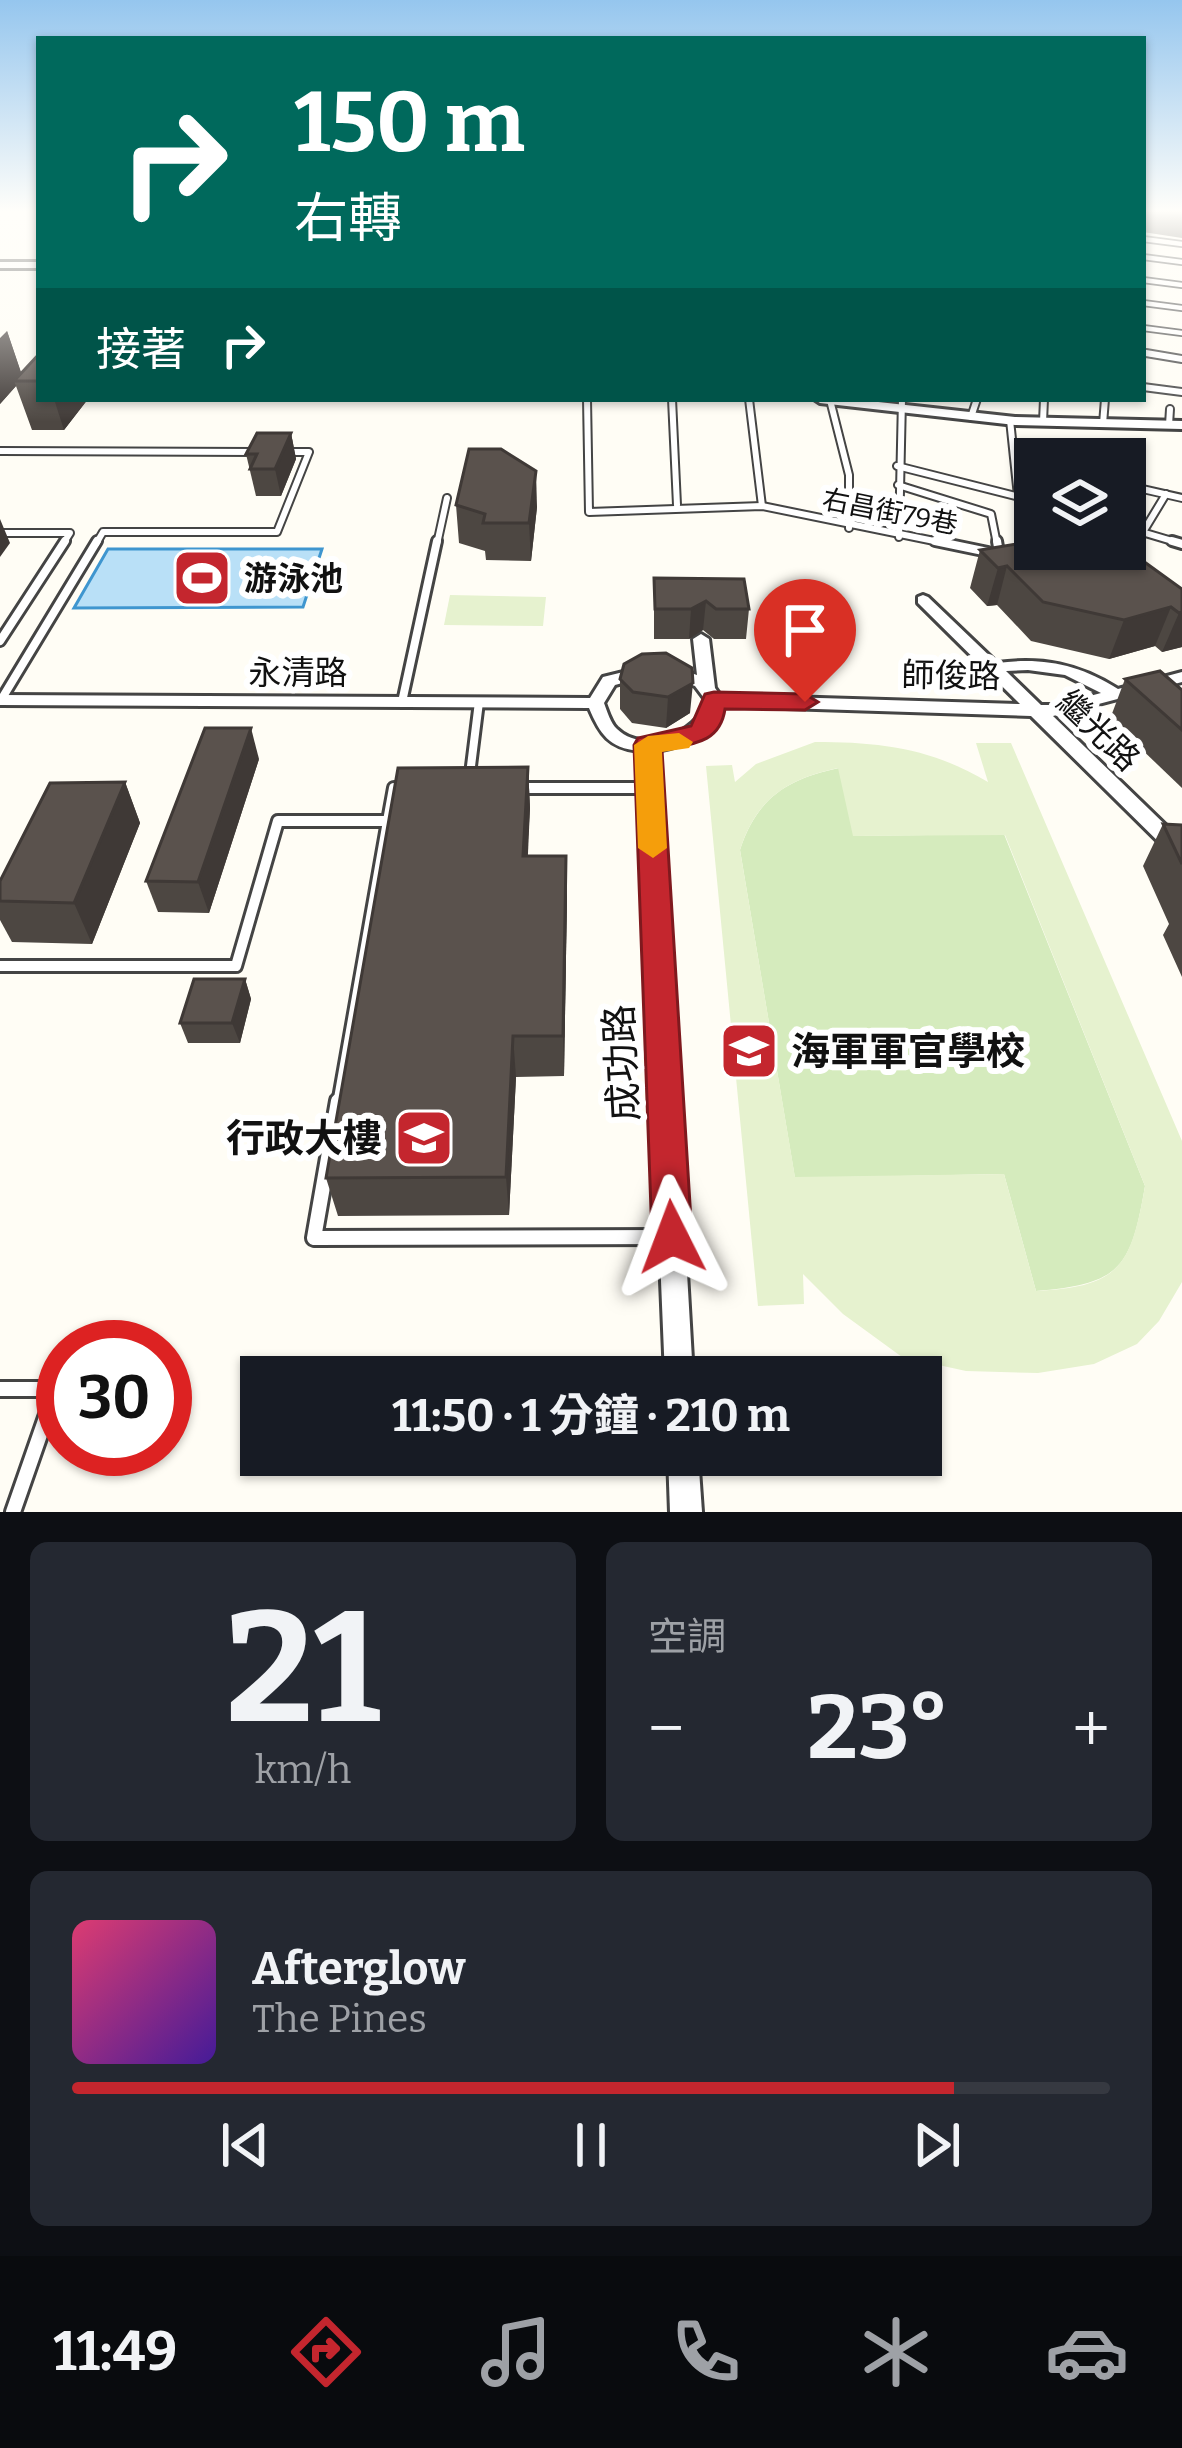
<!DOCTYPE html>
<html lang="zh-TW">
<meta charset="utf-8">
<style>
:root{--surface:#171b24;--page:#242831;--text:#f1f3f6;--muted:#9ea1a6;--line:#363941;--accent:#c4262e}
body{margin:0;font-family:Bitter,"Noto Sans TC",serif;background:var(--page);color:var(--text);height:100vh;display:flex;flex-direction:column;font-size:45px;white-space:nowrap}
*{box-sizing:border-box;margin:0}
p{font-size:39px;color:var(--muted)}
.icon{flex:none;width:66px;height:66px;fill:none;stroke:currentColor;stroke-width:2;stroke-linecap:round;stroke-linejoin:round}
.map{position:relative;height:1512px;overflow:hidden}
.panel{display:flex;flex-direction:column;gap:30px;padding:30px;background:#0d0f14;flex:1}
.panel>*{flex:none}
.hud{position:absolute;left:36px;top:36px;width:1110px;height:366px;border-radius:0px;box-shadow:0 3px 9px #0004;background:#00695c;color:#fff;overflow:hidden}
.controls{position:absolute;left:1014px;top:438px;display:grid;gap:24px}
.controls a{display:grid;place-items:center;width:132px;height:132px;border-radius:0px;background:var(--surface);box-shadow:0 3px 9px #0004;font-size:60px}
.speed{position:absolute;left:36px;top:1320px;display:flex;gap:24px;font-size:60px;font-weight:700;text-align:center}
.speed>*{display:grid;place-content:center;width:156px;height:156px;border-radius:50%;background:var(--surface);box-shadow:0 3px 9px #0004;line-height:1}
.speed .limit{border:18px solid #d22;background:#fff;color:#111}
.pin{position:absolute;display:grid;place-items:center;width:102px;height:102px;color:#fff;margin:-123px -51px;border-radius:50% 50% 50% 0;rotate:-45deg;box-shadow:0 0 12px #0007}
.pin .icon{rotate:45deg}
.me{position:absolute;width:132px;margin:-66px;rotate:357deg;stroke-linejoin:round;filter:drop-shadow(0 0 9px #0008)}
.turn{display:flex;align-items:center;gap:42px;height:252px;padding:0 60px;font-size:54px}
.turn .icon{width:156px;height:156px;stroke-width:2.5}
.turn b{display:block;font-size:84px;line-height:102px}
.then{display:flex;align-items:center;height:114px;padding:0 60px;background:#0003;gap:24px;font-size:45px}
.big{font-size:90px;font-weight:700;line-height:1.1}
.panel .card{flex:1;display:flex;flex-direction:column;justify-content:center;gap:18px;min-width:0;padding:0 42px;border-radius:18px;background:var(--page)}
.panel .dial{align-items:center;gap:0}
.dial b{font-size:156px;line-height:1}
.song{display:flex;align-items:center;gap:36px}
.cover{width:144px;height:144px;border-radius:18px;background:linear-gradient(135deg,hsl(340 70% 55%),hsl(260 70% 35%))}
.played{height:12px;border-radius:6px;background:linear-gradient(90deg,var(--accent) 85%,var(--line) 85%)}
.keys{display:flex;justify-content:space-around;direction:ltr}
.heat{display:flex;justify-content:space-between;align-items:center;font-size:66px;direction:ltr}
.panel .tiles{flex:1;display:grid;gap:30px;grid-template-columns:1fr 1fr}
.card:last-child{grid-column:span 2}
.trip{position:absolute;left:240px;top:1356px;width:702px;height:120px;border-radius:0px;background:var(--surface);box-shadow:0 3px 9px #0004;font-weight:700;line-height:120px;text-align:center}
.dock{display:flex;height:192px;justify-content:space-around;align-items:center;background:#090b0e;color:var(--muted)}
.dock .icon{width:84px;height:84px}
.dock .selected{color:var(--accent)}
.dock b{font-size:54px;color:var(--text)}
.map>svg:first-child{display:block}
</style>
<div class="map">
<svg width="1182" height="1512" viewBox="0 0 1182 1512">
<rect width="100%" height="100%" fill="#fffdf5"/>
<path fill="#d5ebbd" d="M839,768L854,836L1004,834L1145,1186C1131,1268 1121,1284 1036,1291L1004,1174L795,1178L740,850C757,798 787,779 839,768Z"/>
<g fill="#e6f2cf" fill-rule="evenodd">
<path d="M450,595L546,597L543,626L444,625Z"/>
<path d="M815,742C880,742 931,748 988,782L976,743H1011L1182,1141V1282L1159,1321L1137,1344L1094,1364L1038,1373L966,1371L902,1357L843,1314L803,1274L804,1304L758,1306L706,766L732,765L735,782L756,764ZM838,768L853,836L1005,835L1145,1186C1131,1266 1120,1287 1036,1291L1004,1174L795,1177L740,850C756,799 787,779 838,768Z"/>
</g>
<path fill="#b9e0f7" stroke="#3f96cf" stroke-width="3" d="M108,549H322L303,607L74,608Z"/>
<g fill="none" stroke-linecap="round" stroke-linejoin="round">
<defs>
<g id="service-far4">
<path d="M1143,239L1182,244"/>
<path d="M1143,257L1182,262"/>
<path d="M1143,280L1182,285"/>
<path d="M1143,303L1182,308"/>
<path d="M1143,328L1182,333"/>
<path d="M1143,353L1165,356"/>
</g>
<g id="service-far3">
<path d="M1146,353L1182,359"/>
<path d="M1143,387L1182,392"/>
<path d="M587,399L589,512L762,506L949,544"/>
<path d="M672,399L677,505"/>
<path d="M749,399L762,506"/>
<path d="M830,400L849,475V528"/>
<path d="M971,417L977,399"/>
<path d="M1010,420L1018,496"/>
<path d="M1043,422L1044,399"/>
<path d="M1103,424L1105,399"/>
<path d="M1169,425L1170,409"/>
<path d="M0,451L259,452"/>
<path d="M897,466L1035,501"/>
<path d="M898,485L991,514L997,544"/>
<path d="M1125,485L1182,498"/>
<path d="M1125,527L1182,544"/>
<path d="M1143,532L1166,494"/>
<path d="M0,533H70L63,544"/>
<path d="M899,537L902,399"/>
<path d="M96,544L103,532H277L309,452H287"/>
<path d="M437,544L447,498"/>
</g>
<g id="service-far2">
<path d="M935,541L988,552"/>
<path d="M997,541L999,553"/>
<path d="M1172,541L1182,544"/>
<path d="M0,641L65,541"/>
<path d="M1,700L97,541"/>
<path d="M402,702L437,541"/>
<path d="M470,774L479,702"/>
</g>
<g id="service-far1">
<path d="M517,788H650"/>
<path d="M0,966H236L278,821H388L394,788H405"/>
<path d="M338,1104L388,821"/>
</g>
<g id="service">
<path d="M338,1101L314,1238L672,1237"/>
<path d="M0,1389H56L13,1512"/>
</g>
<g id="minor">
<rect x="0" y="262" width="39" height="6"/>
<path d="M814,399H851L1015,417L1182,421V429L1015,425L820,403Z"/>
<path d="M923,595L928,597L997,663C1042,657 1079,664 1118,689L1182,672V682L1053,716L1182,841V860L1175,858L1031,716L723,706C713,735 686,746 657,751L693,1377H665L639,751C609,748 600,734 589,708L0,705V695L590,698L603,677L660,663L697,675L693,639L701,634L709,639L715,688L720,695L1020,704L918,603V597ZM1028,670L1065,675L1101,693L1056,705H1041L1006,671ZM659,673L695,686L707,702C696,733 644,755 617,729C611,724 607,711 604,703L615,685Z"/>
<path d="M668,1455H698L702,1512H670Z"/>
</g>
</defs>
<use href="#service-far4" stroke="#444" stroke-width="8"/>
<use href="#service-far3" stroke="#444" stroke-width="10"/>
<use href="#service-far2" stroke="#444" stroke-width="14"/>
<use href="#service-far1" stroke="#444" stroke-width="16"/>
<use href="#service" stroke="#444" stroke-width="20"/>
<use href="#minor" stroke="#444" stroke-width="6"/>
<use href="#service-far4" stroke="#fff" stroke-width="4.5"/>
<use href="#service-far3" stroke="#fff" stroke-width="6"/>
<use href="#service-far2" stroke="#fff" stroke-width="8"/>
<use href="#service-far1" stroke="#fff" stroke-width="10"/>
<use href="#service" stroke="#fff" stroke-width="14"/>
<use href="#minor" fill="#fff" fill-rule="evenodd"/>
</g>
<g fill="#4d4742">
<path d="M1143,210H1182V238L1143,232Z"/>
<path d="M7,331L21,373L39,354V399H88L64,430H32L16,386L0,404Z"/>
<path d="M291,433L296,459L281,496H256L246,454Z"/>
<path d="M456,505L537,507L531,561L486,560L485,551L459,543Z"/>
<path d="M980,550L1182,589V647L1162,652L1155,646L1109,659L1031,641L997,605L987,606L970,588Z"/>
<path d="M654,578L749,609L746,639H714L703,630L689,639H654Z"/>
<path d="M624,664L690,713L666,728L632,723L620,709V679Z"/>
<path d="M1125,679L1182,690V788L1110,719Z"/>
<path d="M259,759L209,913L158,912L146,881Z"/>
<path d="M528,767L530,808L527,856L567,897L564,1076L516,1077L509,1215L338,1216L326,1178Z"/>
<path d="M125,782L140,823L92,944L12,942L0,920V881Z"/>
<path d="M1163,824L1182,825V977L1163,935L1169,924L1143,866Z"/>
<path d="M245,979L251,999L240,1043H188L180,1023Z"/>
</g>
<g fill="#3f3936">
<path d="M7,331L23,378L14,381L16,386L0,404V338Z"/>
<path d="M54,399H88L64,430Z"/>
<path d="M291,433L296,459L281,496L275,469Z"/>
<path d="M536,471L537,507L531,561L529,523Z"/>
<path d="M0,519L10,543L0,557Z"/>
<path d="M1007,566L997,605L987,606L998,568Z"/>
<path d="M706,601L703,630L689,639L691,609Z"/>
<path d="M1171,607L1155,646L1109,659L1124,620Z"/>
<path d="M1182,612V647L1162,652L1179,613Z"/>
<path d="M693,683L690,713L666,728L668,697Z"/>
<path d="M251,728L259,759L209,913L198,882Z"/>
<path d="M528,767L530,808L526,898L523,856Z"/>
<path d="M125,782L140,823L92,944L74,903Z"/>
<path d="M566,856L567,897L564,1076L563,1036Z"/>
<path d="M245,979L251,999L240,1043L232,1023Z"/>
<path d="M513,1036L516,1077L509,1215L506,1177Z"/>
</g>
<g fill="#5a524d" stroke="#3f3936" stroke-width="3">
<path d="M39,354V381H14Z"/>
<path d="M257,433H291L275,469H250L257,454H246Z"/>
<path d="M469,449H501L536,471L529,523H483L485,514L456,505Z"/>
<path d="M1035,541V549H1092L1143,561L1182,589V612L1179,613L1171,607L1124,620L1043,602L1007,566L998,568L980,550Z"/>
<path d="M654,578L744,579L749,609H716L706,601L691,609H655Z"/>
<path d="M666,653L692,668L693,683L668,697L633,692L620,679L624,664L642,654Z"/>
<path d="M1160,671L1182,690V730L1125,679Z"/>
<path d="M205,728H251L198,882L146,881Z"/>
<path d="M528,767L523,856H566L563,1036H513L506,1177L326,1178L398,768Z"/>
<path d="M125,782L74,903L0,901V881L50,783Z"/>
<path d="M1163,824L1182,825V864Z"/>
<path d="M194,979H245L232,1023H180Z"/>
</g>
<linearGradient id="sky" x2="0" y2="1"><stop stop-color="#95c6ee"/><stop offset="0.5" stop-color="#fffefa"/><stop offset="1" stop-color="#fffefa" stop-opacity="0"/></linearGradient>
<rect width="1182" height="422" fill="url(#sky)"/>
<path fill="#c4262e" stroke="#7f191e" stroke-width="3" d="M714,692L805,694L818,702L805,710L725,709C720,744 691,744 662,750L692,1237L686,1250L672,1256L658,1250L652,1237L634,745L638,738L691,726L705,694Z"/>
<path fill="#f59e0b" d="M679,733L693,742L689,748L662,752L667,848L653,858L638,848L634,745L648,736Z"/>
<defs>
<symbol id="stadium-square" viewBox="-11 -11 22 22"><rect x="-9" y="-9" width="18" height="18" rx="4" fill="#c4262e" stroke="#fff"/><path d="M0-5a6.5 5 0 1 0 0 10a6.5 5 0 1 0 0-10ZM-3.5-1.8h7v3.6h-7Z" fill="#fff"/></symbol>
<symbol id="university-square" viewBox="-11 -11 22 22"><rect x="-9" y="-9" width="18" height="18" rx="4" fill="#c4262e" stroke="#fff"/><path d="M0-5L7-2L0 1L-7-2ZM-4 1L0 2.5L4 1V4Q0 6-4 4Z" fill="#fff"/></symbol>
</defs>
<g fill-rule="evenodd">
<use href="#stadium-square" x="169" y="545" width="66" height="66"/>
<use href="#university-square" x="716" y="1018" width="66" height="66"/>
<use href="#university-square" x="391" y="1105" width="66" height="66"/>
</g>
<g text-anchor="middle" stroke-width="12" stroke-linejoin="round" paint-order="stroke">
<g font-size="27" fill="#111" stroke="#fff">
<text transform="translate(890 512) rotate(11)" y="9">右昌街79巷</text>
</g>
<g font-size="33" font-weight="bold" fill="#111" stroke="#fff" text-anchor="start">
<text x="244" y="590">游泳池</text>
</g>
<g font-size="33" fill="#111" stroke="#fff">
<text x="298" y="684">永清路</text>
<text transform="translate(951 675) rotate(1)" y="12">師俊路</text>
<text transform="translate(1099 730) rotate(44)" y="12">繼光路</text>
</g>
<g font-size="39" font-weight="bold" fill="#111" stroke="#fff" text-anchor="start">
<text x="791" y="1065">海軍軍官學校</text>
<text x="382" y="1152" text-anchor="end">行政大樓</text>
</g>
<g font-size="39" fill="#111" stroke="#fff">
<text transform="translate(621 1063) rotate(-93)" y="14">成功路</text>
</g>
</g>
</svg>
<div class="controls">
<a><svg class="icon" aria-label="layers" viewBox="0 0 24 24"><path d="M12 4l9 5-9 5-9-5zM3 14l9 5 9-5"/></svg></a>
</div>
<div class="speed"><div class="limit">30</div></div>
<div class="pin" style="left:805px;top:702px;background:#d93025"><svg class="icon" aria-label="arrive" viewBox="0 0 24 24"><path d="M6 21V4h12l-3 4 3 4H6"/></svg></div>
<svg class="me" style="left:672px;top:1237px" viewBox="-20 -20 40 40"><path d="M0-17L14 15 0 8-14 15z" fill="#c4262e" stroke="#fff" stroke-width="4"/></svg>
<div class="trip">11:50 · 1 分鐘 · 210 m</div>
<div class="hud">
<div class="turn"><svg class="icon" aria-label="right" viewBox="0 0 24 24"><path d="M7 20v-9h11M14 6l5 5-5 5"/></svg><div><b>150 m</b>右轉</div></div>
<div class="then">接著<svg class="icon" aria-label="right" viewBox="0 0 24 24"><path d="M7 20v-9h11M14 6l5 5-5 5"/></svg></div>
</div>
</div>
<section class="panel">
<div class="tiles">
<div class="card dial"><b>21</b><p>km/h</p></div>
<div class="card"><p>空調</p>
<div class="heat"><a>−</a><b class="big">23°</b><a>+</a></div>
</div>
<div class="card">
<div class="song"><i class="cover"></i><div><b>Afterglow</b><p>The Pines</p></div></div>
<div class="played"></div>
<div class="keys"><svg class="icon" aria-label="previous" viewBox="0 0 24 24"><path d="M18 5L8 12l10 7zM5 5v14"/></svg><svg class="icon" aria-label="pause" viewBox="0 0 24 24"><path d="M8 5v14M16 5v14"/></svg><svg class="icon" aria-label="next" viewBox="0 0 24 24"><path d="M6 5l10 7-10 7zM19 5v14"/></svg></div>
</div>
</div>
</section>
<nav class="dock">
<b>11:49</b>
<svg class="icon selected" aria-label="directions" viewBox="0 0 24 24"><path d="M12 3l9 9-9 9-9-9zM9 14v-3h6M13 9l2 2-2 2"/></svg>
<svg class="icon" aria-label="music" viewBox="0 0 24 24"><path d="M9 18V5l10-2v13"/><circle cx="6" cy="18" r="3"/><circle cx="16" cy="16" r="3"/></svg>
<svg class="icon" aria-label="phone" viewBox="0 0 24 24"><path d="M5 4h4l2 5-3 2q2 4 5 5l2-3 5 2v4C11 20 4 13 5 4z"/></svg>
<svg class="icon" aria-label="climate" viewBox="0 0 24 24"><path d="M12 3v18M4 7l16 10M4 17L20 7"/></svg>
<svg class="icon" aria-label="car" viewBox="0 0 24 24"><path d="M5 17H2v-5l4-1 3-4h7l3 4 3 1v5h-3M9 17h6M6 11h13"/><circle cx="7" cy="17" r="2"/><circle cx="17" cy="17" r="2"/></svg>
</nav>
